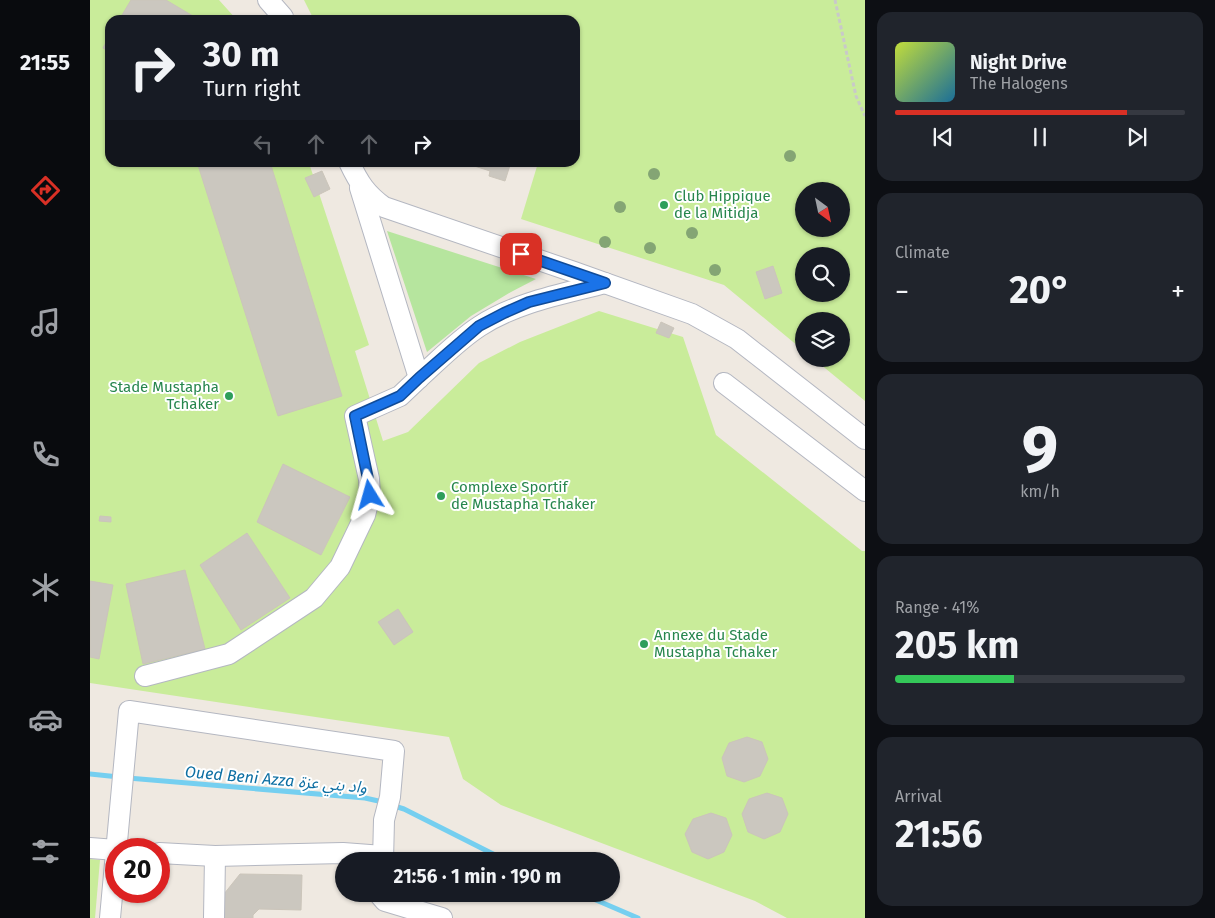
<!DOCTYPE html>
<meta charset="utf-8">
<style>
:root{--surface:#171b24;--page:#20242c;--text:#f1f3f6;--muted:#9ea1a6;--line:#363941;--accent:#d93025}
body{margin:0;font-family:"Fira Sans","Noto Sans Arabic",sans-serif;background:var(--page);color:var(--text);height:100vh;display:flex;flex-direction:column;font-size:19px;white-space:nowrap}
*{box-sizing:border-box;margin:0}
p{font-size:16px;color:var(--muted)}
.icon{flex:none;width:28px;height:28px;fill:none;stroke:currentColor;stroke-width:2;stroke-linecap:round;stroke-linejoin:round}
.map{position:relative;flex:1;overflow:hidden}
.side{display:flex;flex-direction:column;gap:12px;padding:12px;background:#0d0f14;width:350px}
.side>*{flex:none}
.top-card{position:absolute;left:15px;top:15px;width:475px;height:152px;border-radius:15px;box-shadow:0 1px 4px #0004;background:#171b24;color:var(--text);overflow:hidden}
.needle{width:32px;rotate:147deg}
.controls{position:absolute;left:705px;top:182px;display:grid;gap:10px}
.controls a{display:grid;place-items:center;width:55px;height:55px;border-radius:50%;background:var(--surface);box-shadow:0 1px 4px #0004;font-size:25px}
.speed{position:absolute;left:15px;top:838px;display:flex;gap:10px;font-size:25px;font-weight:700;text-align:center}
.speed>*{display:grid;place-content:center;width:65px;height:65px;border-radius:50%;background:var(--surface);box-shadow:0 1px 4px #0004;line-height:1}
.speed .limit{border:8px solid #d22;background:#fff;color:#111}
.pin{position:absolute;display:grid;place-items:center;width:42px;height:42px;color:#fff;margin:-21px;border-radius:10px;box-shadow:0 2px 8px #0006}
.me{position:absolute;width:55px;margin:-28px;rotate:352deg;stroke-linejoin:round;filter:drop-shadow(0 0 4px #0008)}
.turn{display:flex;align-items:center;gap:18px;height:105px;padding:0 15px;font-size:22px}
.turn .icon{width:65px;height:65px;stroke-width:2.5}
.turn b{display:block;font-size:35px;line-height:42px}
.lanes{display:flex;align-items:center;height:48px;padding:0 15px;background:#0003;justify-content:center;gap:25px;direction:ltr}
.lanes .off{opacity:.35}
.big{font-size:38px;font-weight:700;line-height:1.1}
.side .widget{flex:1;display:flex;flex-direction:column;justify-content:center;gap:8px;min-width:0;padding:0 18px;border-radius:15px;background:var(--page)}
.side .dial{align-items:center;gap:0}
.dial b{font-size:65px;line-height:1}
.song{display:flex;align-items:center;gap:15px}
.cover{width:60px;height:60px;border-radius:8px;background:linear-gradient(135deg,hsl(70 70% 55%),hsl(200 70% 35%))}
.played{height:5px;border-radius:2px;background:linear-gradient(90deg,var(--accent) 80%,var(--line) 80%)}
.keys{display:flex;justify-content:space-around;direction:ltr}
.heat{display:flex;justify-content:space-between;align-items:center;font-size:28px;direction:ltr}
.charge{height:8px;border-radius:4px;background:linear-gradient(90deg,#34c759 41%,var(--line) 0)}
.trip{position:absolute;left:245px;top:852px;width:285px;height:50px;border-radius:25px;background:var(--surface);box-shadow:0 1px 4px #0004;font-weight:700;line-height:50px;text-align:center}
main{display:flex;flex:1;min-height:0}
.tab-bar{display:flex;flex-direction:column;width:90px;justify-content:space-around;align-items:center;background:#090b0e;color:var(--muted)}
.tab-bar .icon{width:35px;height:35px}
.tab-bar .selected{color:var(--accent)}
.tab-bar b{font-size:22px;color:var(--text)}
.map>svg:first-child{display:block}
</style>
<main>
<nav class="tab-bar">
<b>21:55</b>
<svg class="icon selected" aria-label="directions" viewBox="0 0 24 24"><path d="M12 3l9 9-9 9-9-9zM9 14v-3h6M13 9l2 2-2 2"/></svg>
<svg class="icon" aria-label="music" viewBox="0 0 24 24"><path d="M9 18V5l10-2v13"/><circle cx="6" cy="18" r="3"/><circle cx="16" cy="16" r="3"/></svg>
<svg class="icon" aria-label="phone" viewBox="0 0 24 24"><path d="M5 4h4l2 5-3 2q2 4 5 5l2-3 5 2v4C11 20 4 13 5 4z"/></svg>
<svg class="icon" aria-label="climate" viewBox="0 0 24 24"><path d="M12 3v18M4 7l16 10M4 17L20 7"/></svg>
<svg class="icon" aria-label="car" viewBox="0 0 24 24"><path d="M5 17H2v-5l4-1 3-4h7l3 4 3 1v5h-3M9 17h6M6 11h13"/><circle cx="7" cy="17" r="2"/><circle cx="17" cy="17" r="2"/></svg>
<svg class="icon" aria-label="filters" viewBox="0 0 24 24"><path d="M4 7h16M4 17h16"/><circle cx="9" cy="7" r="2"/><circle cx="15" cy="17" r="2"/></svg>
</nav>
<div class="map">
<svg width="775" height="918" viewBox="0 0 775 918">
<rect width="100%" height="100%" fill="#efe9e1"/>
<path fill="#b6e59e" d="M297,231L446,279L421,292L381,316L337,352Z"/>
<g fill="#c9ec9a" fill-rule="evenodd">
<path d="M0,0H129L147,20H20V162L219,163L279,345L265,351L293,441L318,432L389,363L430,342L509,311L593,337L626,435L772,551H775V918H697L665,901L411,805L373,779L359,737L0,683Z"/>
<path d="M214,0H775V401L724,359H751V321H714V351L634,285L431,219L448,163L485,162V20H224ZM714,191H751V229H714ZM714,256H751V294H714Z"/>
<path d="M0,859L10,860L5,918H0Z"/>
</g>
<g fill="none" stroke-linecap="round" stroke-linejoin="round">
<g stroke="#75cff0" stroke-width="5">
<path d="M0,774L29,777"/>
<path d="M38,778L275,798L293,802"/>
<path d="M301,805L314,809L417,861"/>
<path d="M492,894L548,918"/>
</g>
</g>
<g fill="#cbc7bf" stroke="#cbc5ba">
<path d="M41,0H76L103,16L101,20H29Z"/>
<path d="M20,35V52L13,48Z"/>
<path d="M107,162H180L252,396L188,416Z"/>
<path d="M372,162H421L415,181L399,176L400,171Z"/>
<path d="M232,171L240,189L224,197L215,178Z"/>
<path d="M683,266L692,293L675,299L666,272Z"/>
<path d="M571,322L584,328L579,338L566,333Z"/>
<path d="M193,464L260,497L231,555L167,522Z"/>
<path d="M10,516L21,517V522L9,521Z"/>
<path d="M157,533L200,598L151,630L110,565Z"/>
<path d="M95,570L115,649L53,664L36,584Z"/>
<path d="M0,581L23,585L9,659L0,657Z"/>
<path d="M308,609L323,632L304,645L288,622Z"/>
<path d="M657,737L672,742L678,759L670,776L654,782L637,776L632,758L639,743Z"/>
<path d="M677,793L692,798L698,814L690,832L674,839L658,832L652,814L659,799Z"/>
<path d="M621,813L636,818L642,835L634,852L618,859L602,852L595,834L603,819Z"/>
<path d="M150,874L212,875L211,910L169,909L163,915V918H134V894Z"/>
</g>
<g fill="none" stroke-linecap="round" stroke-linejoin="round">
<defs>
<g id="minor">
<path d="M178,0L193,17"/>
<path d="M259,162C269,183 276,194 294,207L484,272L602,314L647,339L775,439"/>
<path d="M270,188L329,378C348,361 368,340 390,326C427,302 473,294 515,283"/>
<path d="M634,383L775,491"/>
<path d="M55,676L139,654L224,598L250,567L275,515L280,495L279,479L265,416L310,396L329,378"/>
<path d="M0,848L26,850"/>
<path d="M69,853L125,856L253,853L293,856"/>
<path d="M289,894L295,901L352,918"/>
<path d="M20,918L39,711L304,751L300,797L294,820L293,861"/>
<path d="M124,918L125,856"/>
</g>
</defs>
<use href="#minor" stroke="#b4b7c1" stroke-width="22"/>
<path stroke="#c9c9c9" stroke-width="3" stroke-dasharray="4 2.5" stroke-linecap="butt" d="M745,0L766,96L775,116"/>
<use href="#minor" stroke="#fff" stroke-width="20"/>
</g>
<g fill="#84a574">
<circle cx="700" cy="156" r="6"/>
<circle cx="564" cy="174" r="6"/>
<circle cx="530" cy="207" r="6"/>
<circle cx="602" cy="233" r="6"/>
<circle cx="515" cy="242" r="6"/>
<circle cx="560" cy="248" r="6"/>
<circle cx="625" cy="270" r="6"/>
</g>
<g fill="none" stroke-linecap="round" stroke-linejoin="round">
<defs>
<path id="route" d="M280,495L278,479L265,416L310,396L329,378L389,326L414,313L439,302L515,283L431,254"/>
</defs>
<use href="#route" stroke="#114b97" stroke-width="12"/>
<use href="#route" stroke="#1a73e8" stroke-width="9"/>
</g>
<g fill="#2e9e5b" stroke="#fff" stroke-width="2">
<circle cx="574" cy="205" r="5"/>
<circle cx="139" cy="396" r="5"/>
<circle cx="351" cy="496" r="5"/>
<circle cx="554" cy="644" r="5"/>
</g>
<g text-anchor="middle" stroke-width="4" stroke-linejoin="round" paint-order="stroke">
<g font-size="15" fill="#27864d" stroke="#fff" text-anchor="start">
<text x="584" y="201">Club Hippique<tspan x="584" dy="17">de la Mitidja</tspan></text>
<text x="129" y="392" text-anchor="end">Stade Mustapha<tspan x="129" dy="17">Tchaker</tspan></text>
<text x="361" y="492">Complexe Sportif<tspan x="361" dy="17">de Mustapha Tchaker</tspan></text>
<text x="564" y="640">Annexe du Stade<tspan x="564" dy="17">Mustapha Tchaker</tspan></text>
</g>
<g font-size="16" font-style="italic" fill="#0d6fa3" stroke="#fff">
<text transform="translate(186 779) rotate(5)" y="6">Oued Beni Azza واد بني عزة</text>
</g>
</g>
</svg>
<div class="controls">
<a><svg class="needle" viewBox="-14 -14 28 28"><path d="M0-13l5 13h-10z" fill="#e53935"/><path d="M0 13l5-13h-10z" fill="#9ea1a6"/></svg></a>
<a><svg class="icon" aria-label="search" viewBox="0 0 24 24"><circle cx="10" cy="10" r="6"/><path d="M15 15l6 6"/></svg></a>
<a><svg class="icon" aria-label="layers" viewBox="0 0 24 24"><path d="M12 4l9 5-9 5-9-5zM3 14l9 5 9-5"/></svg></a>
</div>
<div class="speed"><div class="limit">20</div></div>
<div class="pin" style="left:431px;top:254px;background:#d93025"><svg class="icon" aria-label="arrive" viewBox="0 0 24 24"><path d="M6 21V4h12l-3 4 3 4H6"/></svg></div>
<svg class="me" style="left:280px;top:495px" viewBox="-20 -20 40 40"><path d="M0-17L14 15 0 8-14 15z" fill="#1a73e8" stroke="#fff" stroke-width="4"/></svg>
<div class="trip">21:56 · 1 min · 190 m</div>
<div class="top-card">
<div class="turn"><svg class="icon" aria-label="right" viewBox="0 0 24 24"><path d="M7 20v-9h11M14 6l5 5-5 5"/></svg><div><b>30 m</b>Turn right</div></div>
<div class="lanes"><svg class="icon off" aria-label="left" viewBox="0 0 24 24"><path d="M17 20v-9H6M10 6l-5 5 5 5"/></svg><svg class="icon off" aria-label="ahead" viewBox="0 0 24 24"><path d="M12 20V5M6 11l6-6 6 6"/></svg><svg class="icon off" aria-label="ahead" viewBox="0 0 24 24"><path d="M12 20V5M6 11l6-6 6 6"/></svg><svg class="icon" aria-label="right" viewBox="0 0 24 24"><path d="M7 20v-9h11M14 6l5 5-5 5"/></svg></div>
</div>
</div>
<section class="side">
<div class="widget">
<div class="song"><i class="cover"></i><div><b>Night Drive</b><p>The Halogens</p></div></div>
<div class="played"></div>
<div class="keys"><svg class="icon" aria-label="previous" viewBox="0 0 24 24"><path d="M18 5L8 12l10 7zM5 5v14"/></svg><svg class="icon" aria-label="pause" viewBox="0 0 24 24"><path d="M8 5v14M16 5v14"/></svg><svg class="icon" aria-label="next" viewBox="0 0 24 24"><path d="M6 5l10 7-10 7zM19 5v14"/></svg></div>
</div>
<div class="widget"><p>Climate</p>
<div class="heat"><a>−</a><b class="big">20°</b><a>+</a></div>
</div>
<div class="widget dial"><b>9</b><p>km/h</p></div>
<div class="widget"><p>Range · 41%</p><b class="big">205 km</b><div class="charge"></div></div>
<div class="widget"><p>Arrival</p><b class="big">21:56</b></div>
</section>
</main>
